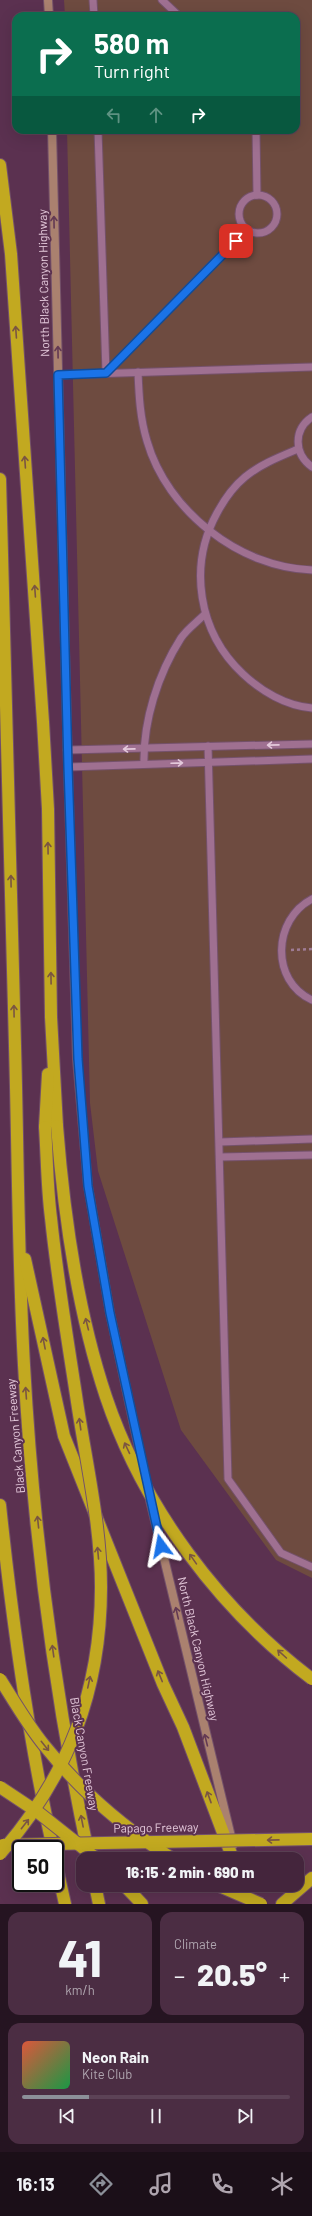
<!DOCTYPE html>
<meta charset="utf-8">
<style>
:root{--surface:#44253c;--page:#4b2d43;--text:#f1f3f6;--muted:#afa5af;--line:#5c4256;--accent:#8c9099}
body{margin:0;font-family:Barlow,sans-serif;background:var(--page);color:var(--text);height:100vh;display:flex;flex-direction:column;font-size:15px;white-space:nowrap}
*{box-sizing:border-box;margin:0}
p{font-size:13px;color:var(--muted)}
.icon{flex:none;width:22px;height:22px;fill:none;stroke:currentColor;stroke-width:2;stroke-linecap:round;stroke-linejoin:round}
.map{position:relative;height:1904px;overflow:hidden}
.sheet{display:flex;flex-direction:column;gap:8px;padding:8px;background:#251421;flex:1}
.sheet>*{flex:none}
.guide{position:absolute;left:12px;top:12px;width:288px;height:122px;border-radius:12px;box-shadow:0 4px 16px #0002,0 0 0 1px var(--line);background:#0b6e4f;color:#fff;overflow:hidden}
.speed{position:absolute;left:12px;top:1840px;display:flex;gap:8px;font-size:20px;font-weight:700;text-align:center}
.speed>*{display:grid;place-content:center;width:52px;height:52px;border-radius:50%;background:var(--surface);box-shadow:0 4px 16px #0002,0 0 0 1px var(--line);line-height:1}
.speed .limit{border:2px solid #111;border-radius:6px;background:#fff;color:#111}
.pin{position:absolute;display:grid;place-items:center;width:34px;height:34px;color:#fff;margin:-17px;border-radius:8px;box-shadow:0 2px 6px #0006}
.me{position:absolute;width:44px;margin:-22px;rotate:347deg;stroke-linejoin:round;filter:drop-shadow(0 0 3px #0008)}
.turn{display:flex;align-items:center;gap:14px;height:84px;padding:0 16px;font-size:18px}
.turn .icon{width:52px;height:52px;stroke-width:2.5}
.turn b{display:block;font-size:28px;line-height:34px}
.lanes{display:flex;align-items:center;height:38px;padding:0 16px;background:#0003;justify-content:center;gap:20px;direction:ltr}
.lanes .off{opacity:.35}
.big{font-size:30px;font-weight:800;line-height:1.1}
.sheet .tile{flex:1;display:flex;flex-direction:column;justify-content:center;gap:6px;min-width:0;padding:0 14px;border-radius:12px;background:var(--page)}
.sheet .dial{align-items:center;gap:0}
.dial b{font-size:52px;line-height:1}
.song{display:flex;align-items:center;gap:12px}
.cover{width:48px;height:48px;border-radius:6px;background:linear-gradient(135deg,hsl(10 70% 55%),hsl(140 70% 35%))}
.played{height:4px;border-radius:2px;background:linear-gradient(90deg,var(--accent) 25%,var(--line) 25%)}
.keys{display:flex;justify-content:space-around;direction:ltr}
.heat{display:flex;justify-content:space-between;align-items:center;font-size:22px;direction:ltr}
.sheet .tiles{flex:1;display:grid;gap:8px;grid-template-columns:1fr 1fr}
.tile:last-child{grid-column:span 2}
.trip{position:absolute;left:76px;top:1852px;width:228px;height:40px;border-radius:12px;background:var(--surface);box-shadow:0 4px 16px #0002,0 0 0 1px var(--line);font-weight:800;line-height:40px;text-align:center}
.menu{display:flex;height:64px;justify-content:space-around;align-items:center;background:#1b0f18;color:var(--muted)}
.menu .icon{width:28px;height:28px}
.menu .selected{color:var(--accent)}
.menu b{font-size:18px;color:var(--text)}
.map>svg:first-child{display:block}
</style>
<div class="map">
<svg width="312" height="1904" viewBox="0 0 312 1904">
<rect width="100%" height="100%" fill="#5b3150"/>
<path fill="#6e4b40" d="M64,0H312V1578L276,1560L181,1430L98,1171L90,1103L67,130H296V16H65Z"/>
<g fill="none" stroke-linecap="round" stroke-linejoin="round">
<defs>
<g id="service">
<path d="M93,0L94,16"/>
<path d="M162,0L179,16"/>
<path d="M98,130L106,373L246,230"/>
<path d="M256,130L257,195"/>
<circle cx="258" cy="214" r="19"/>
<path d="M138,372C139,396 140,418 147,441C167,511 240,568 312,570"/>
<path d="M58,375L312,367"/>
<path d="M312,417C293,430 294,454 312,467"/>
<path d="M298,449C279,457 261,464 245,477C234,486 224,500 217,513C188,566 198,632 243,674C261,691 286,706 312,708"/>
<path d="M208,746L228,1479L281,1553L312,1567"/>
<path d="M67,750L312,744"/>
<path d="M144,764C143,721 158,674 181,638C187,629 197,622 205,614"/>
<path d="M68,767L312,759"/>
<path d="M312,899C273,919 270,981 312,1000"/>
<path d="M220,1142L312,1139"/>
<path d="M220,1157L312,1155"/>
</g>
<g id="secondary">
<path d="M48,0L49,16"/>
<path d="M52,130L68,767L77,1059L88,1186L110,1313L146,1481"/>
<path d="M150,1500L233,1845"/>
<path d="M243,1885L247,1899"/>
</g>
<g id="motorway">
<path d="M0,165L11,254L43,722L48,809L51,1017L57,1126"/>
<path d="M0,479C5,668 10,857 15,1046C18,1153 18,1259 24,1365C33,1528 54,1692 88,1852"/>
<path d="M45,1127L48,1074"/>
<path d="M25,1259L64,1436L163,1684L183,1727L233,1859"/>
<path d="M0,1505C12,1620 28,1736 53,1849"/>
<path d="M55,1859L65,1904"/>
<path d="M95,1885L99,1904"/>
<path d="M124,1885L142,1904"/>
<path d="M282,1904L312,1878"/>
</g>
</defs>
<use href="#service" stroke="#74516a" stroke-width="9"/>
<use href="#secondary" stroke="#74516a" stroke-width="10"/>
<use href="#motorway" stroke="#74516a" stroke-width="14"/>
<path stroke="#9f7c95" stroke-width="2.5" stroke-dasharray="3 3" stroke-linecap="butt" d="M291,950L312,949"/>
<use href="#service" stroke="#9f7091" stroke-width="7"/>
<use href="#secondary" stroke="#aa816f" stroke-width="8"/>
<use href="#motorway" stroke="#c2a920" stroke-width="12"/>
<defs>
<g id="motorway-bridge">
<path d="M57,1126C64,1217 77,1310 106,1397C143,1507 219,1609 312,1679"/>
<path d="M0,1679C14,1701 27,1724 44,1745C79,1789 125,1829 173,1859"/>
<path d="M0,1787L39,1813L97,1859"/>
<path d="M3,1845L312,1839"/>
<path d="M0,1854C68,1776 101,1691 101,1587C101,1523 85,1458 76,1395C67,1336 57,1277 51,1218C47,1187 47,1157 45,1127"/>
<path d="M217,1885L261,1904"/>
</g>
</defs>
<use href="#motorway-bridge" stroke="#74516a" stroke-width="14" stroke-linecap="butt"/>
<use href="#motorway-bridge" stroke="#c2a920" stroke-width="12"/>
</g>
<defs><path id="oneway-shaft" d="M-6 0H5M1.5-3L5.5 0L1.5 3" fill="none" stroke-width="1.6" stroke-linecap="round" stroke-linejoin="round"/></defs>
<g stroke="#633953">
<use href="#oneway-shaft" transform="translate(54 222) rotate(-91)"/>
<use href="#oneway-shaft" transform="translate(58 352) rotate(-91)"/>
<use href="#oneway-shaft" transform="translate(177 1613) rotate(-103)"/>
<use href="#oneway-shaft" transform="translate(206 1740) rotate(-104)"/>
</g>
<g stroke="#7a5542">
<use href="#oneway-shaft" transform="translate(16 332) rotate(-94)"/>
<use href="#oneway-shaft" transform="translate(25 462) rotate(-94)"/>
<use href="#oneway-shaft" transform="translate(35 591) rotate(-94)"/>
<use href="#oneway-shaft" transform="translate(48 848) rotate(-91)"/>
<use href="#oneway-shaft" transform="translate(11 881) rotate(-91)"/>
<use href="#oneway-shaft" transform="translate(51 978) rotate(-91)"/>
<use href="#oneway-shaft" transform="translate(14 1011) rotate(-91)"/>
<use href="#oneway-shaft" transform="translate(87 1324) rotate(-104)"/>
<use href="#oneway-shaft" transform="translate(44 1343) rotate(-101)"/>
<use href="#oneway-shaft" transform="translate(26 1393) rotate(-94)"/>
<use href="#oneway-shaft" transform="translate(80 1424) rotate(-98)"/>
<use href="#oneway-shaft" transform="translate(127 1448) rotate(-115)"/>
<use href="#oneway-shaft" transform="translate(38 1522) rotate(-96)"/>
<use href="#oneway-shaft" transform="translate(98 1553) rotate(-95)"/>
<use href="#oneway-shaft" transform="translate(193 1559) rotate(-125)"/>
<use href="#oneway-shaft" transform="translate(53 1651) rotate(-98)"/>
<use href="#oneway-shaft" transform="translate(282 1654) rotate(-138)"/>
<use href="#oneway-shaft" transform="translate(160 1676) rotate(-112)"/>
<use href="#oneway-shaft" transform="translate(89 1682) rotate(-78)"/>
<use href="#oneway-shaft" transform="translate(45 1746) rotate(51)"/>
<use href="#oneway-shaft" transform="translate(209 1797) rotate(-110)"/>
<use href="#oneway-shaft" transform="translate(82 1821) rotate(-101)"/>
<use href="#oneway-shaft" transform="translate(25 1824) rotate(-52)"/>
<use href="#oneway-shaft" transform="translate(273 1840) rotate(179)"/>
</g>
<g stroke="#e4c9db">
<use href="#oneway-shaft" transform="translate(273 745) rotate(179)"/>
<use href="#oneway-shaft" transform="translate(129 749) rotate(179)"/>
<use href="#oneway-shaft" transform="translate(177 763) rotate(-2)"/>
</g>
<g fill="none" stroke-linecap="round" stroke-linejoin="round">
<defs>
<path id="route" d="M161,1546L110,1313L88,1186L78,1059L68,767L58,375L106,373L236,241"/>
</defs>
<use href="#route" stroke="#114b97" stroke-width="10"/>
<use href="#route" stroke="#1a73e8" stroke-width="7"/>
</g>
<g text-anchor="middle" stroke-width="4" stroke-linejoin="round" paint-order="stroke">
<g font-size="12" fill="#e4c9db" stroke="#5b3150">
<text transform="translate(44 283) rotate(-91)" y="4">North Black Canyon Highway</text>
<text transform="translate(16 1436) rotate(-95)" y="4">Black Canyon Freeway</text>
<text transform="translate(198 1649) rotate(77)" y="4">North Black Canyon Highway</text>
<text transform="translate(84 1754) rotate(80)" y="4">Black Canyon Freeway</text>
<text transform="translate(156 1828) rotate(-1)" y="4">Papago Freeway</text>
</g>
</g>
</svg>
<div class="speed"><div class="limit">50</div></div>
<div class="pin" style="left:236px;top:241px;background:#d93025"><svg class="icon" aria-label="arrive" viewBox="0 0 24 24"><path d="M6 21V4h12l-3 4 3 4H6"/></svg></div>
<svg class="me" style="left:161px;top:1546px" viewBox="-20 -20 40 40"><path d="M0-17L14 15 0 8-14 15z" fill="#1a73e8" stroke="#fff" stroke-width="4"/></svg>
<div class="trip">16:15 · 2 min · 690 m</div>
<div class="guide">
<div class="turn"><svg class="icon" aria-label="right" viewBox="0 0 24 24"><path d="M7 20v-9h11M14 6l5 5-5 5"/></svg><div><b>580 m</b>Turn right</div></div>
<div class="lanes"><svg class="icon off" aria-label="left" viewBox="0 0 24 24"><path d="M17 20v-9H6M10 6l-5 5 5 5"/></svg><svg class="icon off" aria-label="ahead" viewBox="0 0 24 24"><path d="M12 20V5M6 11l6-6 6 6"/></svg><svg class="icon" aria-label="right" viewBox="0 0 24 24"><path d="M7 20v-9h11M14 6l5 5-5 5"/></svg></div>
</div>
</div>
<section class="sheet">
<div class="tiles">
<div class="tile dial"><b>41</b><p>km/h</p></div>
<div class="tile"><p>Climate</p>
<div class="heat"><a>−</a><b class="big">20.5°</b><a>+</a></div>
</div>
<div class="tile">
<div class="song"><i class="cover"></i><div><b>Neon Rain</b><p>Kite Club</p></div></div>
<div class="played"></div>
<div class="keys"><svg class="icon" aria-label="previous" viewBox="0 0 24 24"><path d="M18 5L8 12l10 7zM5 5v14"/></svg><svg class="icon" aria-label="pause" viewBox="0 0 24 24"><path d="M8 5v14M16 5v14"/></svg><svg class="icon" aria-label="next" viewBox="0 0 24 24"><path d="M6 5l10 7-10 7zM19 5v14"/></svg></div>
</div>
</div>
</section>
<nav class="menu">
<b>16:13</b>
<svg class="icon selected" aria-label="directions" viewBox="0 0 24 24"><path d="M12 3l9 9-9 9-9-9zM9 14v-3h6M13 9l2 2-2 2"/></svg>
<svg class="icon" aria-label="music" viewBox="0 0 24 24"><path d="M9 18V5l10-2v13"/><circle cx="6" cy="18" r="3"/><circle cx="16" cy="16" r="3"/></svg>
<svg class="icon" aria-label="phone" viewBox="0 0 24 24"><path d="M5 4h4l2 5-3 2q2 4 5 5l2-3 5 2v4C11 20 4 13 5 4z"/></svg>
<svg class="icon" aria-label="climate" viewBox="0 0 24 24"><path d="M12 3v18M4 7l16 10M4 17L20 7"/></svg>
</nav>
